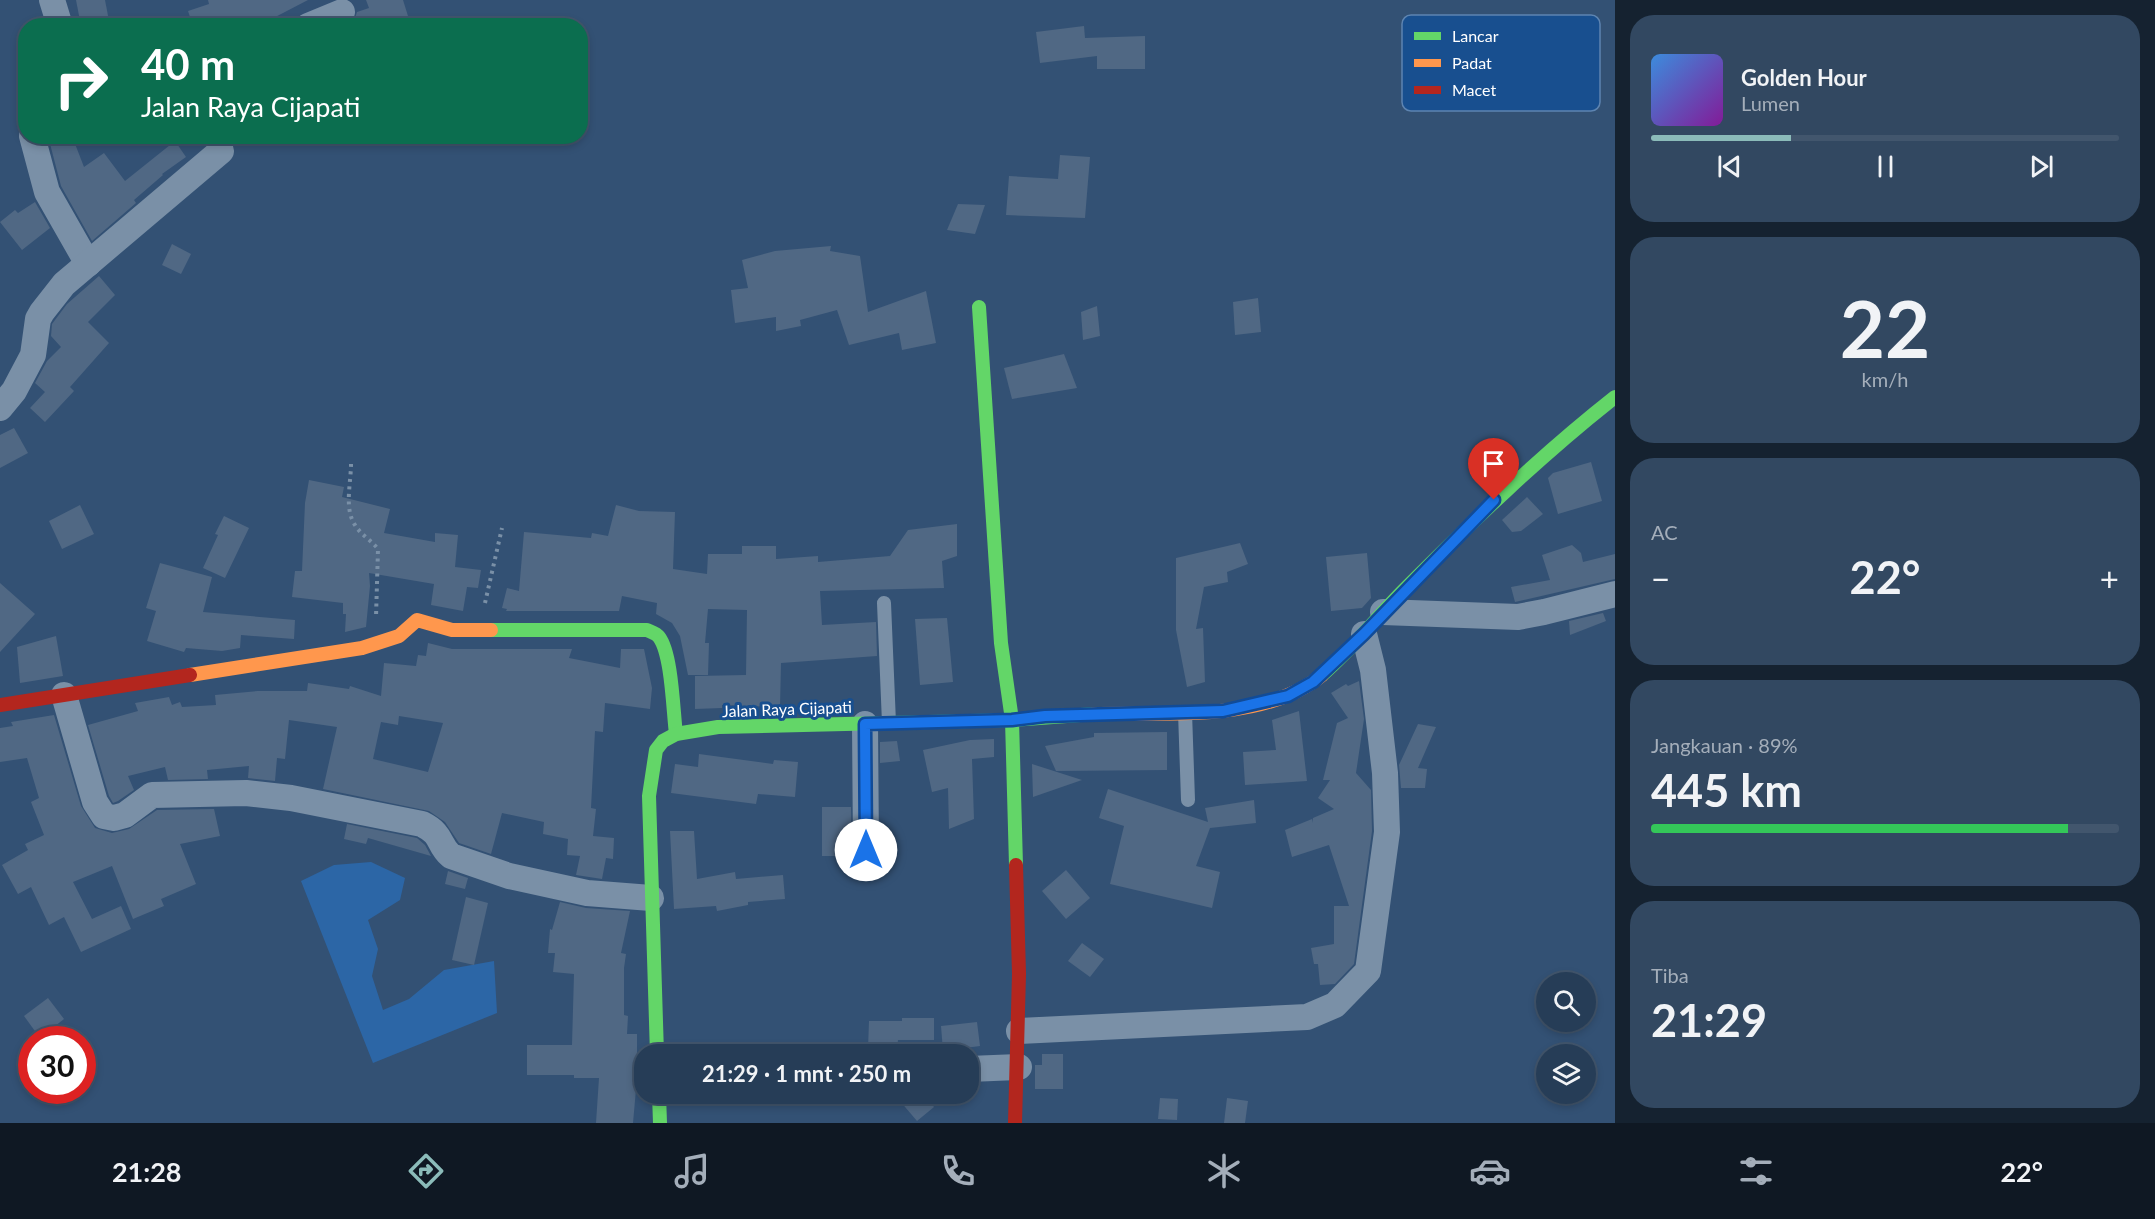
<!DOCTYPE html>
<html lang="id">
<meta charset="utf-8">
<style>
:root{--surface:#263d57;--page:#324861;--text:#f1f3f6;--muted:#a4aeba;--line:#42566d;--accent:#8bbbb9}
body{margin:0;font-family:Lato,sans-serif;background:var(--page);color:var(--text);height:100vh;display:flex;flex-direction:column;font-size:22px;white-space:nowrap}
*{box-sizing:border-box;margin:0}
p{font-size:20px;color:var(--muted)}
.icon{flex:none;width:33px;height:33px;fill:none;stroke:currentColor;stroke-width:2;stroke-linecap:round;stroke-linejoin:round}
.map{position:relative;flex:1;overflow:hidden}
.side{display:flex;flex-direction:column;gap:15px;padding:15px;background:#152230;width:540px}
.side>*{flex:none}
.top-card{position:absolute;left:18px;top:18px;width:570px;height:126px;border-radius:24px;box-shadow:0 3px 9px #0003,0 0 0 2px var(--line);background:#0b6e4f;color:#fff;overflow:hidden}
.controls{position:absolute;left:1536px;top:972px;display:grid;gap:12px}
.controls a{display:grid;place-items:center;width:60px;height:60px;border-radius:50%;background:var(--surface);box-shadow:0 3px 9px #0003,0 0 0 2px var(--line);font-size:30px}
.speed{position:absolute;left:18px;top:1026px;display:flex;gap:12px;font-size:30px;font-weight:700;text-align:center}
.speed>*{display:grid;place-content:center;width:78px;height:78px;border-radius:50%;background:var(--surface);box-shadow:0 3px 9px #0003,0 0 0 2px var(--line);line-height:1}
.speed .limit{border:9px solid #d22;background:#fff;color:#111}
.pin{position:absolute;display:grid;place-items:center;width:51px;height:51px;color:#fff;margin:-62px -26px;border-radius:50% 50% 50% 0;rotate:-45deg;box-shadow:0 0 6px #0007}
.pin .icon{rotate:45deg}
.me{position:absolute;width:66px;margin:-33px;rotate:0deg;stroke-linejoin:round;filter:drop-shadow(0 0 4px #0008)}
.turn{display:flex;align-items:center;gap:21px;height:126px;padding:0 24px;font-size:27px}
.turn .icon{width:78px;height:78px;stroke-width:2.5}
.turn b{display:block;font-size:42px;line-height:51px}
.big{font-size:45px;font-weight:700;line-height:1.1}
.side .tile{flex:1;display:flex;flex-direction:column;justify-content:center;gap:9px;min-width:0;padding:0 21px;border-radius:24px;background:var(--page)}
.side .dial{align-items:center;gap:0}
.dial b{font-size:78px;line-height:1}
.song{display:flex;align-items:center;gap:18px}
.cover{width:72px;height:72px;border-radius:9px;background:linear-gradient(135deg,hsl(210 70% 55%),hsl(290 70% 35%))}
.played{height:6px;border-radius:3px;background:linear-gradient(90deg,var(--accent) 30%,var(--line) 30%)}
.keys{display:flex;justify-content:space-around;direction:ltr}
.heat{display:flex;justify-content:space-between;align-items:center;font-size:33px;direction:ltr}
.charge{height:9px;border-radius:4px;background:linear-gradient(90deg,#34c759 89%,var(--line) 0)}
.trip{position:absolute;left:634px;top:1044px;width:345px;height:60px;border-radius:24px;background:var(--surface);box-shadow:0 3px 9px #0003,0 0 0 2px var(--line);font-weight:700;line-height:60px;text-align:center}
.menu{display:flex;height:96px;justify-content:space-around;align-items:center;background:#0f1823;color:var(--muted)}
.menu .icon{width:42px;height:42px}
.menu .active{color:var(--accent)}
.menu b{font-size:27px;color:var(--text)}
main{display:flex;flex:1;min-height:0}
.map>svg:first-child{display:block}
</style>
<main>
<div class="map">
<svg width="1615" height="1123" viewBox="0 0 1615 1123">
<rect width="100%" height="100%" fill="#335174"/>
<path fill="#2c66a6" d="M371,862L405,878L400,900L368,920L378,949L372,976L383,1010L409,999L444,970L494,961L497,1013L373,1063L301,881L334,865Z"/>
<g fill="#506884" fill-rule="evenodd">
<path d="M76,0H105L110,26H81Z"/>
<path d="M208,0H308L258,26H193L188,11L209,4Z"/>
<path d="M366,0H403L408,16L375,26H348L354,21L357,12L369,8Z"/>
<path d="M1084,26L1085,38L1145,36V69H1097V56L1040,63L1036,32Z"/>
<path d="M48,136H72L84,167L104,153L125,181L175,141L186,157L162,174L163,175L134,200L136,203L92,241L61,186Z"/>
<path d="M1060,155L1090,157L1085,218L1006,215L1009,176L1058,179Z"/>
<path d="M35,202L50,228L22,250L0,222L15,210L18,213Z"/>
<path d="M958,204L985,205L975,234L947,230Z"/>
<path d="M172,244L191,254L181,274L162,265Z"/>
<path d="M831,246L830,251L860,256L868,312L926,291L936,343L902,350L899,333L849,345L837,310L800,320L801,326L776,331V317L735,323L731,290L748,288L742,260L775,251Z"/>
<path d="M99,276L115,295L88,322L109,343L70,387L74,391L45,422L30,408L45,392L35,383L47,361L61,347L51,336L52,324L67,304Z"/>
<path d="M1258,298L1261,332L1235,335L1233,302Z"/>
<path d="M1097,306L1100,336L1083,340L1081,312Z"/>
<path d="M1064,354L1077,388L1012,399L1004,368Z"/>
<path d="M14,428L28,453L0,468V435Z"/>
<path d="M1591,462L1602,501L1558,514L1548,478L1553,473Z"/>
<path d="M309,480L344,487L342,497L390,509L384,533L435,542V533L458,535L455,567L481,570L478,588L467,587L463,611L431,605L434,584L369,573L370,586L366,627L345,632L346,614H343V603L292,597L295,571H302L305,503Z"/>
<path d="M1527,497L1543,514L1521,531L1512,532L1502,520Z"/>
<path d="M80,505L94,534L62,549L49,521Z"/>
<path d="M616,505L639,511L675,512L673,569L707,574L708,554H742V546H776V559L818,556V562L890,556L908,530L957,524V556L942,561L944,588L820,591L822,625L876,622L877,656L781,663L780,707L722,705V708L695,709V676L746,675L747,610L708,609L705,643H709L708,675H688L680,636L672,623L656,614L657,603L622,596L619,611H506L507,609L502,608L507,588L519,591L524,532L591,538L592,533L608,536Z"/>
<path d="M224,516L249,528L225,578L203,568L218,535L215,534Z"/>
<path d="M1240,543L1248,564L1227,572L1228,582L1204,587L1196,629L1203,628L1205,682L1187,687L1176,630V558Z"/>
<path d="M1572,545L1581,553L1583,562L1615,554V579L1515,602L1511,587L1550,580L1542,555Z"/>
<path d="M1367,553L1371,598L1362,608L1331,611L1326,557Z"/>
<path d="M160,563L212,577L203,612L295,620L294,639L241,635L240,648L222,651L186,648L184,652L147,641L156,611L146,608Z"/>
<path d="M0,583L35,614L0,652Z"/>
<path d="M1603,613L1606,621L1570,635L1569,621Z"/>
<path d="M947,618L953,682L920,685L915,619Z"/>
<path d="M56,636L63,676L20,683L17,647Z"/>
<path d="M428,643L452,649H572L569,658L620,668L621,649H644L652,688L650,709L605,703L603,732L595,731L591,808L596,809L593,836L614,838L613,859L606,858L602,879L576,875L580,856L567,855L568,839L543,834L544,822L502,813L491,854L459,843L445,822L429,811L323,789L337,727L289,720L285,759L277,758L275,781L248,778L249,766L207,770L208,779L168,780L165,767L128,776L134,790L118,801L113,803L109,796L88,725L138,711L135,703L169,697L172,705L180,702L182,707L216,705L215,695L258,691H307L308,683L349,689L350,686L381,696L384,663L416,666L418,655L426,656ZM399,716L443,723L428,772L373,759L381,722L398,725Z"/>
<path d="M1359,681L1364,719L1356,773L1371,790L1372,831L1354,964L1335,984L1320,985L1318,964H1314L1311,948L1334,944V906H1349L1329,845L1292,857L1285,830L1312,819V823L1313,818L1334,809L1318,798L1330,780H1323L1337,723L1348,718L1331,693L1346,684L1348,686Z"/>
<path d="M1299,711L1307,781L1245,785L1243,752L1276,750L1272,720Z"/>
<path d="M54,715L81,806L95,828L112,833L129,829L157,810L214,809L220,836L180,844L196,884L161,899L164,906L133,919L112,866L73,882L92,919L121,906L131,929L81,952L64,917L49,925L31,887L18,894L2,865L28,850L25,844L44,835L31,802L39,798L27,758L0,762V728L13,726L11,722Z"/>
<path d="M1418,724L1436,727L1418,768L1427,769L1425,788H1401L1399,765Z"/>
<path d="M1167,732V770L1056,771L1045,746L1094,737V733Z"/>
<path d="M994,739V757L972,759L974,819L949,829L948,788L932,792L923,750L970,740Z"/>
<path d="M897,741L900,761L880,763V742Z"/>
<path d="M699,754L773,764L774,760L798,762L795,797L758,794L756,804L671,793L675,764L698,767Z"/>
<path d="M1032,764L1082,780L1033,797Z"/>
<path d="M1108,789L1208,822L1205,808L1254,800L1256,823L1210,828L1196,866L1220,872L1212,908L1110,884L1124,826L1099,818Z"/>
<path d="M822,807H851L852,856H822Z"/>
<path d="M347,824L417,838L425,845L431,856L368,838L366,844L344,839Z"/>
<path d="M670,831H694L697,879L735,872L736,879L783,875L785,899L748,902V905L717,911L716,906L674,909Z"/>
<path d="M1066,870L1090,898L1066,919L1042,891Z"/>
<path d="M448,871L468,878L465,889L445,884Z"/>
<path d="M466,897L488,903L474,965L452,960Z"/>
<path d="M560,902L586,908L630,911L621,953L626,954L624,968V1015L628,1016L627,1034H637V1078L633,1123H596L599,1078H574V1075H527V1045H572L574,974L553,972L555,953H548L550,929L552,930Z"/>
<path d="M1082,943L1104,959L1090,977L1068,961Z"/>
<path d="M48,998L64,1019L40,1038L24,1016Z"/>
<path d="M902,1018H934V1040H898L897,1049H868L869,1021H902Z"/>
<path d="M977,1022L980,1046L943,1051L941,1026Z"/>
<path d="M1042,1054H1063V1089H1035V1065H1042Z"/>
<path d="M894,1094H924L934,1107L917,1121Z"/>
<path d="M1160,1098L1178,1099L1177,1120L1158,1119Z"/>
<path d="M1227,1098L1248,1101L1245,1123H1224Z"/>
</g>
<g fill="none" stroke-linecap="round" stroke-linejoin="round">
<g stroke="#7a90a7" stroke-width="4" stroke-dasharray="3 4.5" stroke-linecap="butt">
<path d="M351,464C351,483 344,509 355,525C361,535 371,540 378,549L376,617"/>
<path d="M485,603L502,528"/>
</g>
<g stroke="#7a90a7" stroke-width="14">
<path d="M884,603L889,723"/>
<path d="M1185,712L1188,800"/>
</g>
<g stroke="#7a90a7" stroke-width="26">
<path d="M52,0L60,26"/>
<path d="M308,26L342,12"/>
<path d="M32,136L47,192L88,264"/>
<path d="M0,408L14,391L33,355L38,319L42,312L64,284L221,151"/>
<path d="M1383,612L1518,617L1544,612L1615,594"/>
<path d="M64,695L95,802L104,816L114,818L125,815L152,795L246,793L291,798L422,824C444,835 437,844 451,856L509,876L587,893L651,898"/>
<path d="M865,724L866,850"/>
<path d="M1019,1031L1307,1017L1335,1005L1368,971L1387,832L1385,773L1373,670L1364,634"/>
<path d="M969,1069L1019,1067"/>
</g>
<g stroke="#63d668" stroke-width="14">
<path d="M979,307L1001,643L1012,720L1016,865"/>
<path d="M491,630H647C651,632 656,633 659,637C672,654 673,711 676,734"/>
<path d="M1322,675C1352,649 1377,617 1405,589C1472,522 1540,456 1615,397"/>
<path d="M657,1054L649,796L656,750L663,741L676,734L718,727L1012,720L1094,714"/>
<path d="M659,1094L660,1123"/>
</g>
<g stroke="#ff974d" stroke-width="14">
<path d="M190,675L362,648L399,636L417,620L452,630H491"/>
<path d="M1094,714C1165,712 1264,723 1322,675"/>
</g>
<g stroke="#b3261e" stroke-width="14">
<path d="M0,705L190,675"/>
<path d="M1015,1123L1019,974L1016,865"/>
</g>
</g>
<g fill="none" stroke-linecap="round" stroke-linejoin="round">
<defs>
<path id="route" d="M866,850L865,724L1012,720L1045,716L1223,711L1288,696L1313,682L1364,634L1494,500"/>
</defs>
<use href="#route" stroke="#114b97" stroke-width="15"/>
<use href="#route" stroke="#1a73e8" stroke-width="10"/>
</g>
<g text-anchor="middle" stroke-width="6" stroke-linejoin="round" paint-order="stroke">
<g font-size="16" fill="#fff" stroke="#184f8f">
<text transform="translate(787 709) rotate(-2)" y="6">Jalan Raya Cijapati</text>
</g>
</g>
<rect x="1402" y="15" width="198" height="96" rx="9" fill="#184f8f" stroke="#5d84b1" stroke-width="1.5"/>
<rect x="1414" y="32" width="27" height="8" fill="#63d668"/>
<rect x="1414" y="59" width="27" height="8" fill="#ff974d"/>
<rect x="1414" y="86" width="27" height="8" fill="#b3261e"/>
<g font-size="16" fill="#fff">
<text x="1452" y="42">Lancar</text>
<text x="1452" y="69">Padat</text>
<text x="1452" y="96">Macet</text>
</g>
</svg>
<div class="controls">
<a><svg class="icon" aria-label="search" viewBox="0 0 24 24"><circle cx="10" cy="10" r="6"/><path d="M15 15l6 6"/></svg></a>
<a><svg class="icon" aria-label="layers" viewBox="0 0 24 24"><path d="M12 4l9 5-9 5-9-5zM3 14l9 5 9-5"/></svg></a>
</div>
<div class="speed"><div class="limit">30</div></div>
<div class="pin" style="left:1494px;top:500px;background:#d93025"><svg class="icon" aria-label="arrive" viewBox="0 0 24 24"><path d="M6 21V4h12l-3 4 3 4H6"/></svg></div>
<svg class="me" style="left:866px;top:850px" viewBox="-20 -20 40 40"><circle r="19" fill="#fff"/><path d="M0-13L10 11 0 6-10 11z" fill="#1a73e8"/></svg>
<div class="trip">21:29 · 1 mnt · 250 m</div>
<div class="top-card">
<div class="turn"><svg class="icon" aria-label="right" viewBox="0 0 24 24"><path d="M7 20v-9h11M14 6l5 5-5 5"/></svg><div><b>40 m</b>Jalan Raya Cijapati</div></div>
</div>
</div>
<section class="side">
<div class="tile">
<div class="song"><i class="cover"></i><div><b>Golden Hour</b><p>Lumen</p></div></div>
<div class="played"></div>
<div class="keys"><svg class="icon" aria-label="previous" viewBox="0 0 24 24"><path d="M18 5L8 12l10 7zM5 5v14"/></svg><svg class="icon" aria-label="pause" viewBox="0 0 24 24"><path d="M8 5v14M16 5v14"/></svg><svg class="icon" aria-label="next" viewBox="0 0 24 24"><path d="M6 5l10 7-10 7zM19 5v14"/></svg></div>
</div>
<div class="tile dial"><b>22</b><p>km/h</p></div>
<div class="tile"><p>AC</p>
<div class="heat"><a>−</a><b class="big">22°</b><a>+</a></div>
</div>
<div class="tile"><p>Jangkauan · 89%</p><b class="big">445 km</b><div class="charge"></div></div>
<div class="tile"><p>Tiba</p><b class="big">21:29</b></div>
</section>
</main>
<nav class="menu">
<b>21:28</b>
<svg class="icon active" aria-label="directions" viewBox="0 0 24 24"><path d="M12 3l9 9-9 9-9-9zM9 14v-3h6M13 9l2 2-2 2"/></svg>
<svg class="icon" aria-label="music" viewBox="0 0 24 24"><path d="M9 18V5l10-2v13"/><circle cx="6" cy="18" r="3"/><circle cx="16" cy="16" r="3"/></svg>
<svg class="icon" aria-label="phone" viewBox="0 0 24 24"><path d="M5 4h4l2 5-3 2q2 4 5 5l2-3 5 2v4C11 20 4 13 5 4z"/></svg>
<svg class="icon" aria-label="climate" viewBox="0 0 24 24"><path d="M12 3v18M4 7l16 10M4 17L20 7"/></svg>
<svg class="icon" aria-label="car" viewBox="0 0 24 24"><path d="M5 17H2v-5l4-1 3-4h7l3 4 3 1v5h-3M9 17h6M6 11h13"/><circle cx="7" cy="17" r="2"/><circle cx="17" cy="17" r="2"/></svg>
<svg class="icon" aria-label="filters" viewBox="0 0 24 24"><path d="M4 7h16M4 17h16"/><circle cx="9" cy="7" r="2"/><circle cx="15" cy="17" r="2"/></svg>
<b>22°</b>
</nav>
